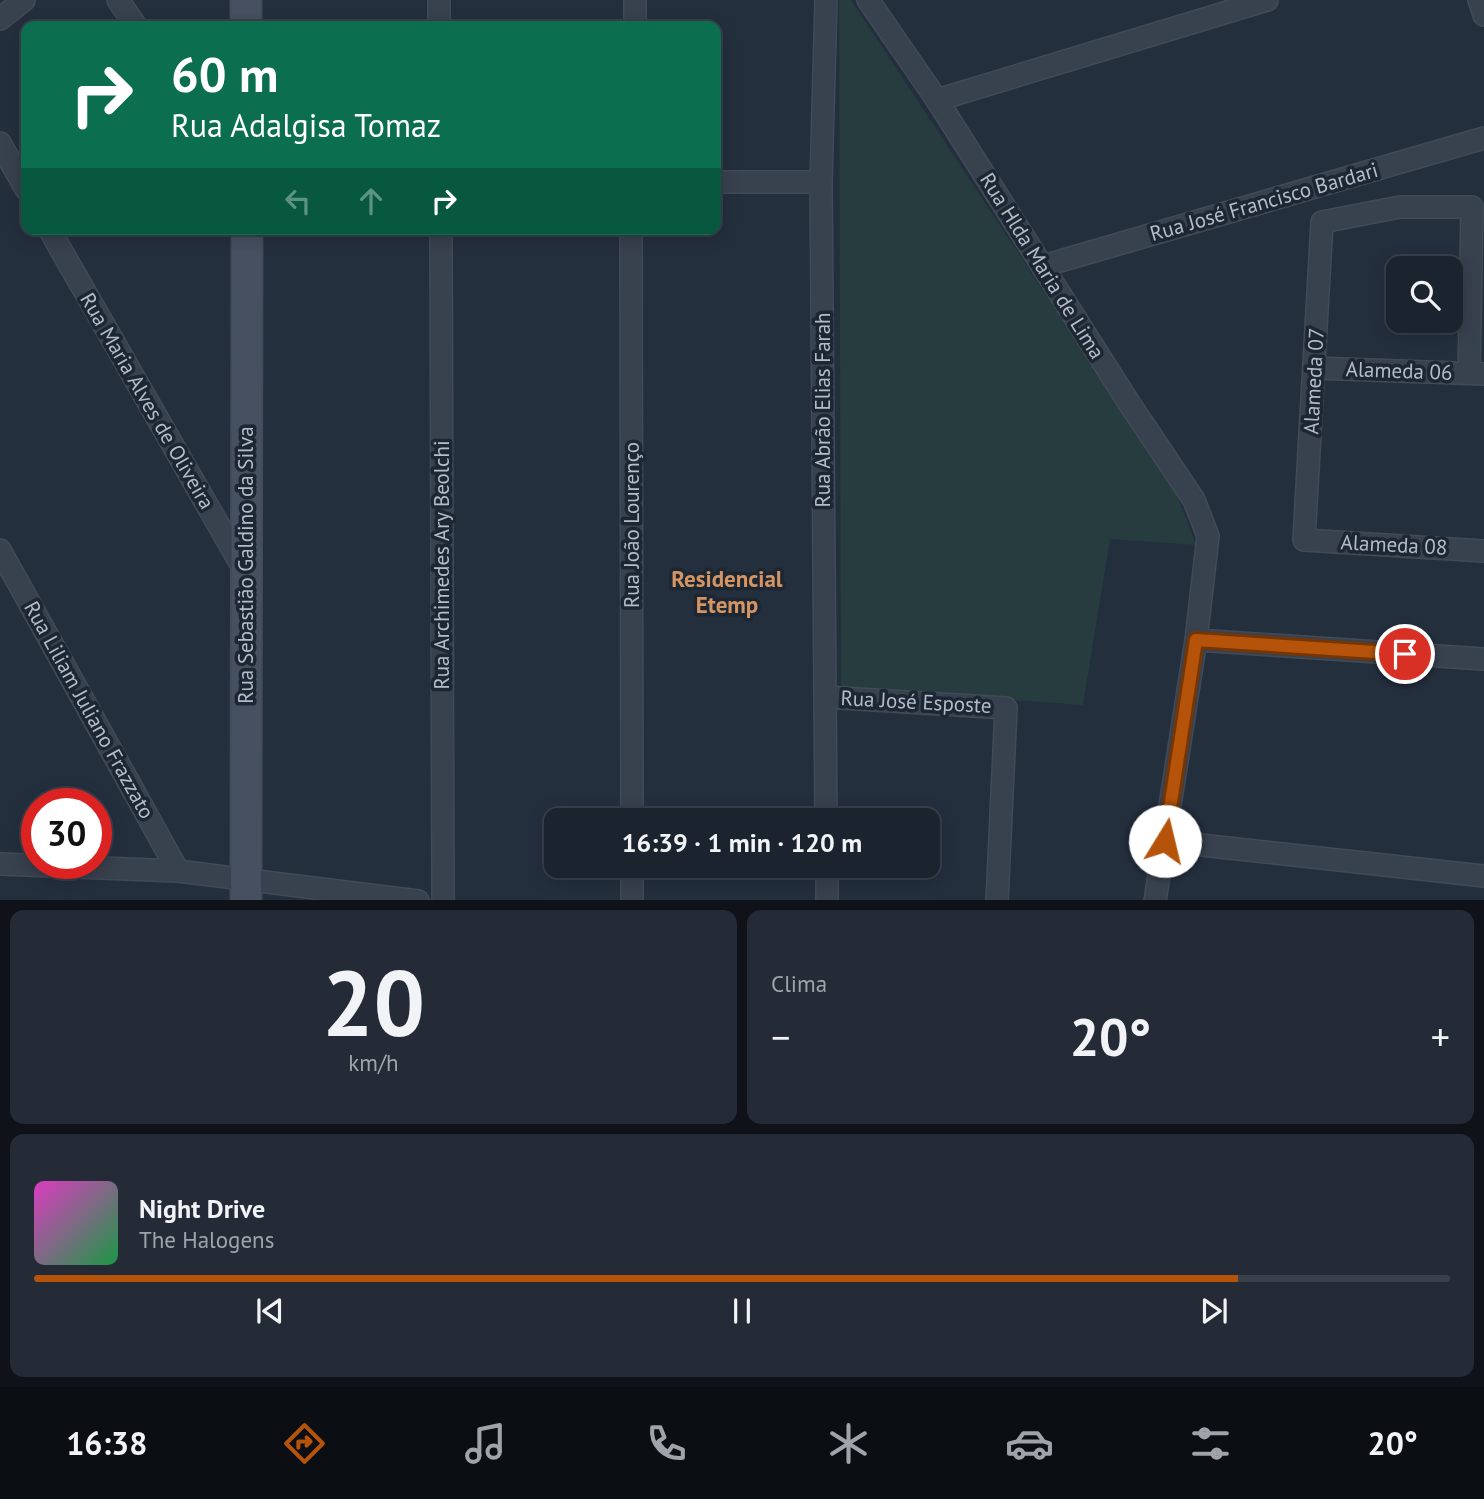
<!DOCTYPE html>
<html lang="pt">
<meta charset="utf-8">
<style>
:root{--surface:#1b232e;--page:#242b36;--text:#f1f3f6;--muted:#a0a4aa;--line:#39404a;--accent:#b45309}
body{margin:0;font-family:"PT Sans",sans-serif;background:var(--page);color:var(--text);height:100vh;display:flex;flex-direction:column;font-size:26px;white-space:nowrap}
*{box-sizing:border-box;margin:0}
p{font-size:23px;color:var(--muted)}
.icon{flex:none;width:38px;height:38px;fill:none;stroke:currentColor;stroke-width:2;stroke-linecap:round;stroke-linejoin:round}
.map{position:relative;height:900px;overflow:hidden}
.side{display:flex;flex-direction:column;gap:10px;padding:10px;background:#0f1319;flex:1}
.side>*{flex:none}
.hud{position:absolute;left:21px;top:21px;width:700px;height:214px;border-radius:14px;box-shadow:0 4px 18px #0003,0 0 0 2px var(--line);background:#0b6e4f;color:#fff;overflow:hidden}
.tools{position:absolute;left:1386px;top:256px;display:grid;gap:14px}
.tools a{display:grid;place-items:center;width:77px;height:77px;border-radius:14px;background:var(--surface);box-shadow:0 4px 18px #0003,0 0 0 2px var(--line);font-size:35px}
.speed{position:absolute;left:21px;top:788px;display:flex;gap:14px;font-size:35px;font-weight:700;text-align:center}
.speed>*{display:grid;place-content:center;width:91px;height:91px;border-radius:50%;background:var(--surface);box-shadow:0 4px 18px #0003,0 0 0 2px var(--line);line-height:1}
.speed .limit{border:10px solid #d22;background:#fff;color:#111}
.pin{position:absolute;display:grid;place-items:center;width:60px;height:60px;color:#fff;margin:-30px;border:4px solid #fff;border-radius:50%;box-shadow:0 2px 7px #0007}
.me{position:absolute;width:77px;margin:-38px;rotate:9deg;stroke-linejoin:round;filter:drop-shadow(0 0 5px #0008)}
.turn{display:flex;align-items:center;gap:24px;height:147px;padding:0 35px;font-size:32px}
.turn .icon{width:91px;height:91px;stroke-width:2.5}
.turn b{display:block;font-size:49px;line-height:60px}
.lanes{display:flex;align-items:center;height:66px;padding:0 35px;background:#0003;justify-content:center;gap:35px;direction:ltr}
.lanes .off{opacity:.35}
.big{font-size:52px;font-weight:800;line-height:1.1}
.side .tile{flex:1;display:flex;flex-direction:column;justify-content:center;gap:10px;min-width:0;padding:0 24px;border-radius:14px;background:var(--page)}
.side .dial{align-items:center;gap:0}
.dial b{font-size:91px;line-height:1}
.song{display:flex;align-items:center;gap:21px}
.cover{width:84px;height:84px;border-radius:10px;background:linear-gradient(135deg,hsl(310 70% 55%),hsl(140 70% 35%))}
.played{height:7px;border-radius:4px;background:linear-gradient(90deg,var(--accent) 85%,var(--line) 85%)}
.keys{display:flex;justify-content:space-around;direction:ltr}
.heat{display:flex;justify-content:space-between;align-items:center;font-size:38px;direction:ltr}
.side .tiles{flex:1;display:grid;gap:10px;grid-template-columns:1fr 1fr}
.tile:last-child{grid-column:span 2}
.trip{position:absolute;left:544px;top:808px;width:396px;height:70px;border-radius:14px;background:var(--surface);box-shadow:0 4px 18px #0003,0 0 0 2px var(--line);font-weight:800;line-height:70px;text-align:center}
.tab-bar{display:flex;height:112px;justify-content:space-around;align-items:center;background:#0b0e12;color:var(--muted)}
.tab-bar .icon{width:49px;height:49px}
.tab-bar .active{color:var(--accent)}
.tab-bar b{font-size:32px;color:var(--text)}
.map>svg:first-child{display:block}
</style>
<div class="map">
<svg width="1484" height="901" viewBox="0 0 1484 901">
<rect width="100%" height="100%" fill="#242f3e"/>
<path fill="#263c3f" d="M839,0H851L1176,492L1196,545L1110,539L1083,705L841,688Z"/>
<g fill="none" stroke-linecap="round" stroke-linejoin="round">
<defs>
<g id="street">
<path d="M118,0L136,26"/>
<path d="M439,0V26"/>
<path d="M868,0L937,100L1129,403L1194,500L1208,536L1196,640L1155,901"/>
<path d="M1479,0L1484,15"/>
<path d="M0,19L24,0"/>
<path d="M635,26V0"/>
<path d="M937,100L1267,0"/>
<path d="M0,143L26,189"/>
<path d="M716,182H821"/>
<path d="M49,229L246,573"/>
<path d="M441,229L443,901"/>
<path d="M631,229L632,821"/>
<path d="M1043,266L1484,138"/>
<path d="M1314,368L1484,374"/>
<path d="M1469,373L1472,207H1400L1322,222L1304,540L1484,551"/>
<path d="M0,550L178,871"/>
<path d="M1196,640L1484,659"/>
<path d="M825,697L1006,708L997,901"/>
<path d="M826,821L821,182L826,0"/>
<path d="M1165,841L1484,876"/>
<path d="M0,864L178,871L418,901"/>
<path d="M632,866V901"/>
<path d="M827,866V901"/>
</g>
<g id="secondary">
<path d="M246,0V26"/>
<path d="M246,901L247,229"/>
</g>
</defs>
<use href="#street" stroke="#414a57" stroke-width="24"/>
<use href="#secondary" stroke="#414a57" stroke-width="33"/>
<use href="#street" stroke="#38414e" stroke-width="21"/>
<use href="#secondary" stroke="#465061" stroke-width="30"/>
</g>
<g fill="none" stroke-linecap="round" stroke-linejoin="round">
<defs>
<path id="route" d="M1165,841L1196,640L1405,654"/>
</defs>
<use href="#route" stroke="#753606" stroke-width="18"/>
<use href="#route" stroke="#b45309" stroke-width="12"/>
</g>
<g text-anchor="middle" stroke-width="7" stroke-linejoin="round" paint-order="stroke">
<g font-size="21" fill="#b4bcc9" stroke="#1d2633">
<text transform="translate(1264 202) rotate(-16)" y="7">Rua José Francisco Bardari</text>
<text transform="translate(1042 266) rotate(58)" y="7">Rua Hlda Maria de Lima</text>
<text transform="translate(1399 371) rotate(2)" y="7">Alameda 06</text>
<text transform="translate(1314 381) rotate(-87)" y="7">Alameda 07</text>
<text transform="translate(147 401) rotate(60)" y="7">Rua Maria Alves de Oliveira</text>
<text transform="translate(823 410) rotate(-90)" y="7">Rua Abrão Elias Farah</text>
<text transform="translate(632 525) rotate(-90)" y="7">Rua João Lourenço</text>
<text transform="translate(1394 545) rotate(3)" y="7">Alameda 08</text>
<text transform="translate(246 565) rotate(-90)" y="7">Rua Sebastião Galdino da Silva</text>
<text transform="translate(442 565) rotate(-90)" y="7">Rua Archimedes Ary Beolchi</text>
<text transform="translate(916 702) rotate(3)" y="7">Rua José Esposte</text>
<text transform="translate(89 710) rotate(61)" y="7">Rua Liliam Juliano Frazzato</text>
</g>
<g font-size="23" font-weight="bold" fill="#d59563" stroke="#1d2633">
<text x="727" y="587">Residencial<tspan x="727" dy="26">Etemp</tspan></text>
</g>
</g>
</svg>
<div class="tools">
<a><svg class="icon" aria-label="search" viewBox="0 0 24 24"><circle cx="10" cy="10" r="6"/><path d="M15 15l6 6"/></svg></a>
</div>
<div class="speed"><div class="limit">30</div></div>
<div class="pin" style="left:1405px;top:654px;background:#d93025"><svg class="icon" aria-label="arrive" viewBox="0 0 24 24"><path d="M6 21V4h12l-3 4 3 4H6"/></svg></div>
<svg class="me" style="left:1165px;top:841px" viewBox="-20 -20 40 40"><circle r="19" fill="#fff"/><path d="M0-13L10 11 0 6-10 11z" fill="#b45309"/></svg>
<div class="trip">16:39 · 1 min · 120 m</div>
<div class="hud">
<div class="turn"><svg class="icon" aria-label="right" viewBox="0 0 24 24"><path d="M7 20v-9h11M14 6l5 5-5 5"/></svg><div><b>60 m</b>Rua Adalgisa Tomaz</div></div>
<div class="lanes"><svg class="icon off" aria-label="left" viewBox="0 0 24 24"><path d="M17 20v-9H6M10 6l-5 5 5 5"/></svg><svg class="icon off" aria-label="ahead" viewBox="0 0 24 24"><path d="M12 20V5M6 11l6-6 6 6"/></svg><svg class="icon" aria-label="right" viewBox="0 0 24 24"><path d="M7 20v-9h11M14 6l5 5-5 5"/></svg></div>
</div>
</div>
<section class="side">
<div class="tiles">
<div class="tile dial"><b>20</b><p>km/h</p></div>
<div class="tile"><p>Clima</p>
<div class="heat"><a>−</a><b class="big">20°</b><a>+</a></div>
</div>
<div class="tile">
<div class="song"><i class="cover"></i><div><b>Night Drive</b><p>The Halogens</p></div></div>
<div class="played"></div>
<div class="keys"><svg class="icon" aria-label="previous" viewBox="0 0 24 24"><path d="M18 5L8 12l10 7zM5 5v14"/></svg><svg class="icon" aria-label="pause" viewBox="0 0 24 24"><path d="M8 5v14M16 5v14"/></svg><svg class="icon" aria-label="next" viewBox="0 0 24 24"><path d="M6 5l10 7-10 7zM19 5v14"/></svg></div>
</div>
</div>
</section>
<nav class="tab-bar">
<b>16:38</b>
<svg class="icon active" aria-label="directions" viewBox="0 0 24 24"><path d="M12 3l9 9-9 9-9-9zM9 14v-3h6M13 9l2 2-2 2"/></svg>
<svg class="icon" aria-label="music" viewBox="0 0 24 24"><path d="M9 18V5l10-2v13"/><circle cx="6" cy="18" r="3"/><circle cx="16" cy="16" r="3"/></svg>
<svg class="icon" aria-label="phone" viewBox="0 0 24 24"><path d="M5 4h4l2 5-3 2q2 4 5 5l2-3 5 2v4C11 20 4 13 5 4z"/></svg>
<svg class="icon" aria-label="climate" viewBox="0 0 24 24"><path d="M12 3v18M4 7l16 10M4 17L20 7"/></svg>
<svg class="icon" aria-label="car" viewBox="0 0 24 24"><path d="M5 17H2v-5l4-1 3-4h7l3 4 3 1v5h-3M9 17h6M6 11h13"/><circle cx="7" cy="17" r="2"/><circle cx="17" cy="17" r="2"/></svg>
<svg class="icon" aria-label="filters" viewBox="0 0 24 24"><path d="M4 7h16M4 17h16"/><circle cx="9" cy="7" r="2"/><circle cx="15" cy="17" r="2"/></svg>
<b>20°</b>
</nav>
